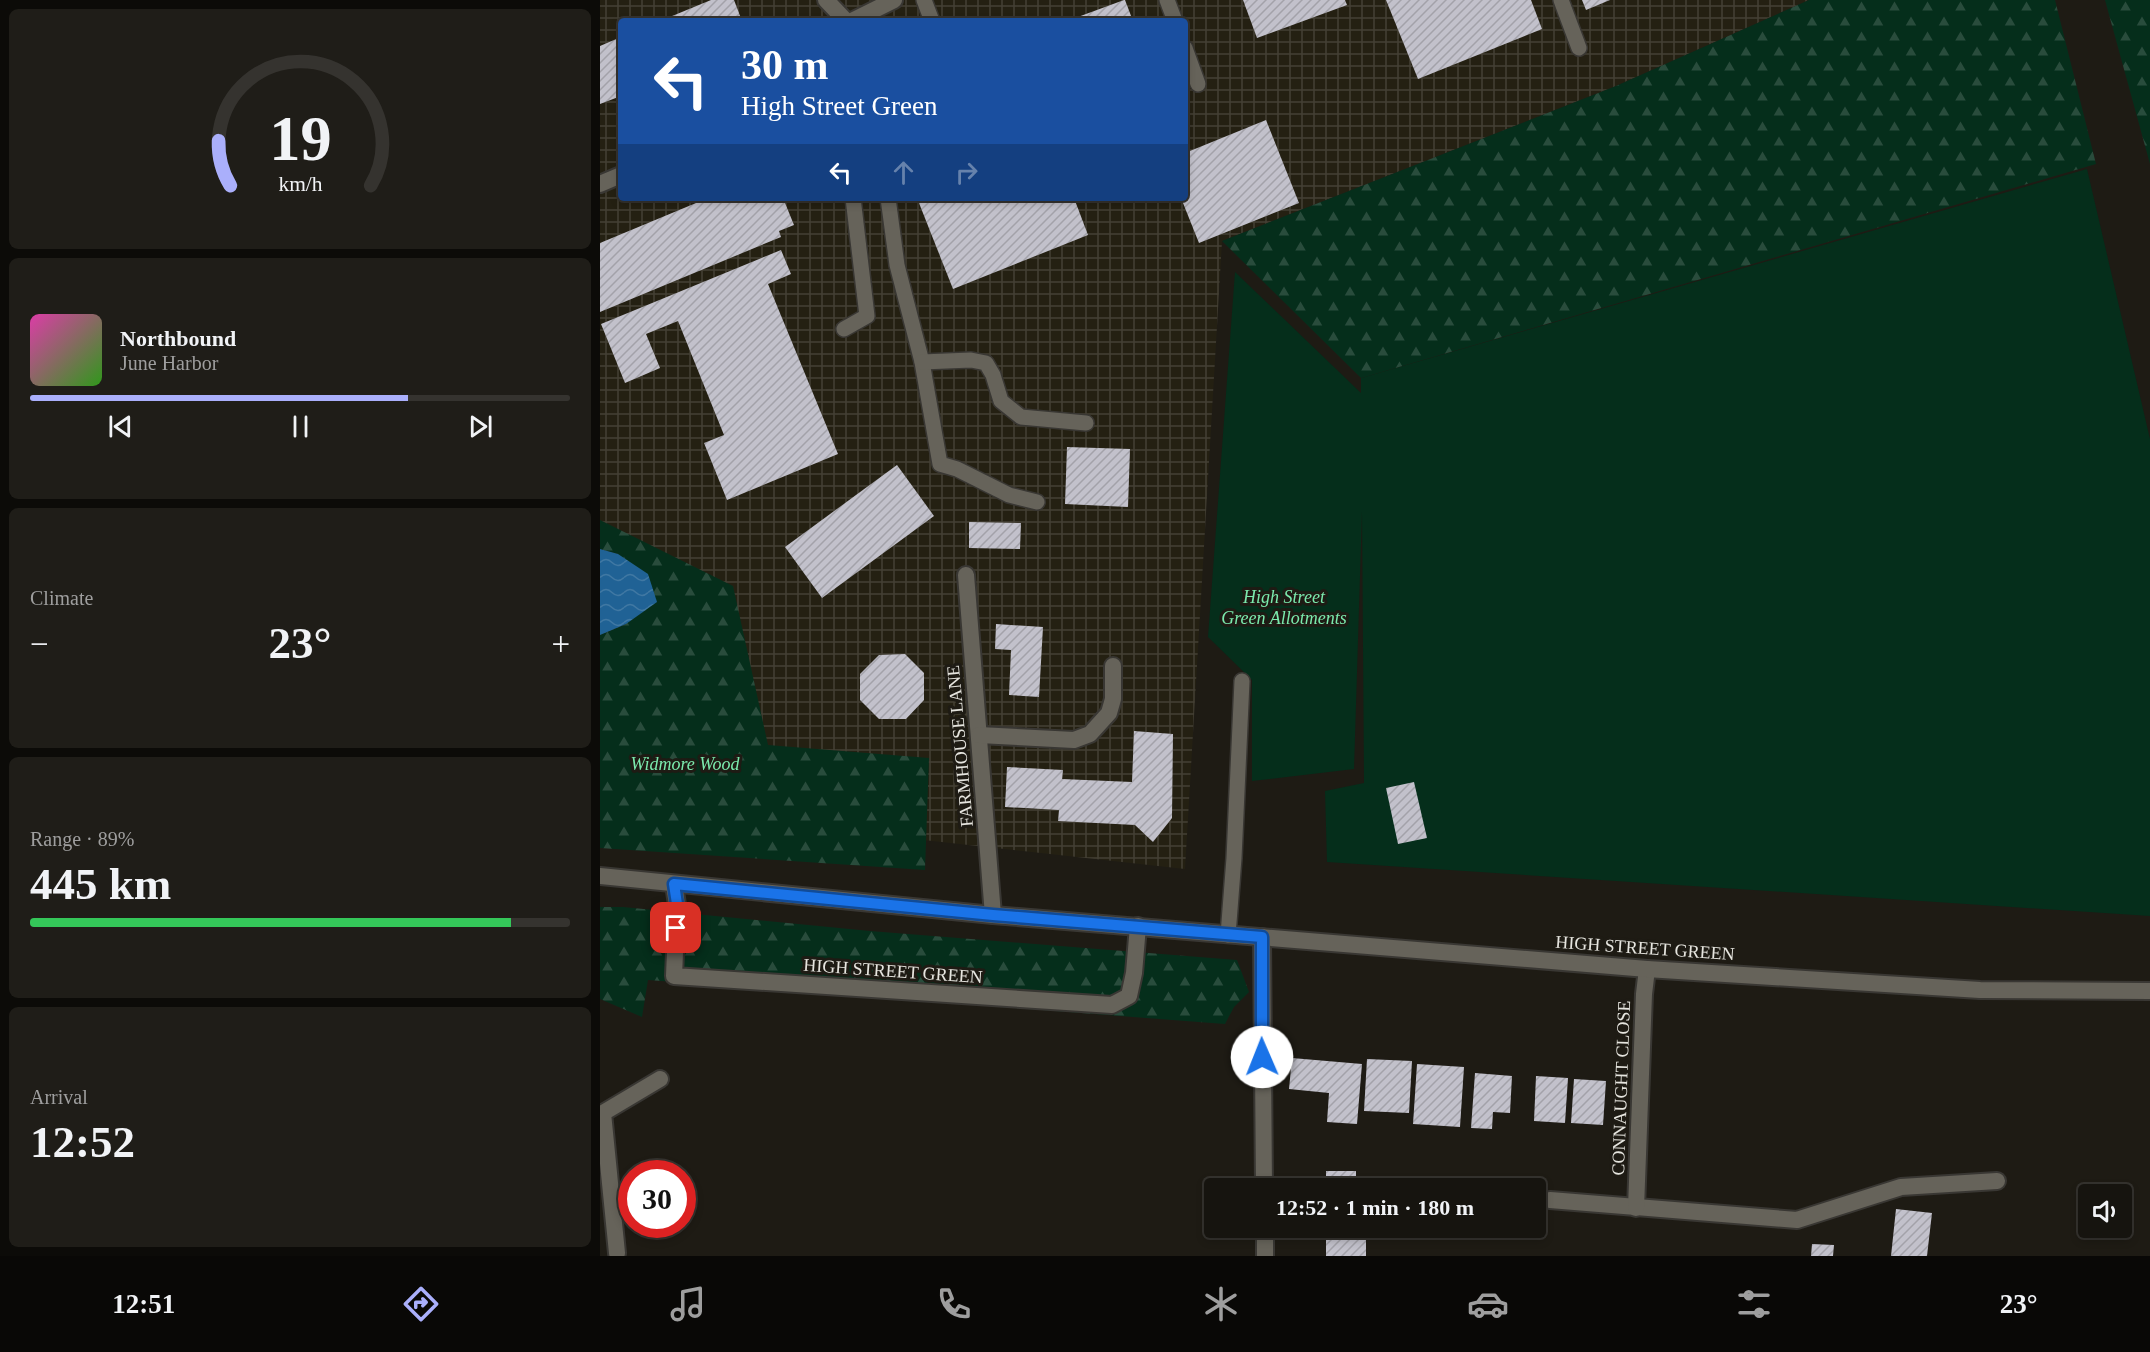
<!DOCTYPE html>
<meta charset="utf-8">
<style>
:root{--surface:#16140f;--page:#1f1d18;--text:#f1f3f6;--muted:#9e9e9e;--line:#35332f;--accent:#aaaffb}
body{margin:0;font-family:"Times New Roman",serif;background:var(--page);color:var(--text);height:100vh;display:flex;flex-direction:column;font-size:22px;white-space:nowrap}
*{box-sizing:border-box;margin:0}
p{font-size:20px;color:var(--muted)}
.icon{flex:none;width:33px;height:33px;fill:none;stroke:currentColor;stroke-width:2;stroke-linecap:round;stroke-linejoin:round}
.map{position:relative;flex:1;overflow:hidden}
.drawer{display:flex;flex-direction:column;gap:9px;padding:9px;background:#0c0b08;width:600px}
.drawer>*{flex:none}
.hud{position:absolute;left:18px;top:18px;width:570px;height:183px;border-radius:6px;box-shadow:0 3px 9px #0003,0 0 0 2px var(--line);background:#1a4fa0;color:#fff;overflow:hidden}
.fabs{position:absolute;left:1478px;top:1184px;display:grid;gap:12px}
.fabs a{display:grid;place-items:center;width:54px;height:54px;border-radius:6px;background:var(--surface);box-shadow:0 3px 9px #0003,0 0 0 2px var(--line);font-size:30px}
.speed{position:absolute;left:18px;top:1160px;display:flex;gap:12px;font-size:30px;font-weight:700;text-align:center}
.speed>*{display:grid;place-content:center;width:78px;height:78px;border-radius:50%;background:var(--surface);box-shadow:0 3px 9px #0003,0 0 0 2px var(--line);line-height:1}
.speed .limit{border:9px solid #d22;background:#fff;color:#111}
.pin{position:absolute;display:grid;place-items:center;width:51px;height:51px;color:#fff;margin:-26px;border-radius:12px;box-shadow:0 3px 9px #0006}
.me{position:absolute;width:66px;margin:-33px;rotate:359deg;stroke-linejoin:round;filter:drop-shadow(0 0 4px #0008)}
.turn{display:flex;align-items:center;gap:21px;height:126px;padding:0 24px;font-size:27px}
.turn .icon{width:78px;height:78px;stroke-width:2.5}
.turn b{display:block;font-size:42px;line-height:51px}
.lanes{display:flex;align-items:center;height:57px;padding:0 24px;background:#0003;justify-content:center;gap:30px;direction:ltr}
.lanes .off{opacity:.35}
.big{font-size:45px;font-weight:800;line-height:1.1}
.drawer .tile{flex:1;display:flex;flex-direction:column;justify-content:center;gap:9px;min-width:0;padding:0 21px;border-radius:9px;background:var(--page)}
.drawer .dial{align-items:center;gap:0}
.dial svg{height:156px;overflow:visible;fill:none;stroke:var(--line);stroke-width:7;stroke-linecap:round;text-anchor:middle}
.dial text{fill:var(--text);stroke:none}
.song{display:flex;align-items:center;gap:18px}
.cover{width:72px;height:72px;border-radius:9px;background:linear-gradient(135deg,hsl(320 70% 55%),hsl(110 70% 35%))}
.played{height:6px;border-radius:3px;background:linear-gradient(90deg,var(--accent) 70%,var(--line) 70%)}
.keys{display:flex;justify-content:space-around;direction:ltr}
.heat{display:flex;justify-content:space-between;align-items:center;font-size:33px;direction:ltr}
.charge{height:9px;border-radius:4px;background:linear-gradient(90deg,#34c759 89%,var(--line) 0)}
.trip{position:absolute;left:604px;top:1178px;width:342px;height:60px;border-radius:6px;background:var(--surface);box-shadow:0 3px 9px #0003,0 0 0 2px var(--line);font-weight:800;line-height:60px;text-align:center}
.tab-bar{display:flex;height:96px;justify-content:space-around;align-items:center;background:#090806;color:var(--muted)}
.tab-bar .icon{width:42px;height:42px}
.tab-bar .active{color:var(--accent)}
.tab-bar b{font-size:27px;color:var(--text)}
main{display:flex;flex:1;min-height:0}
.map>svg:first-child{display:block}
</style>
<main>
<section class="drawer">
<div class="tile dial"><svg viewBox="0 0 100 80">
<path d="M14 69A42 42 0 1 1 86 69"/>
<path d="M14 69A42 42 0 0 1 8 46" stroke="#aaaffb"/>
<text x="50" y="56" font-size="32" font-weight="700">19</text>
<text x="50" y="72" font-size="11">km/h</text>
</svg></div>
<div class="tile">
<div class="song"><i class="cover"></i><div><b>Northbound</b><p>June Harbor</p></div></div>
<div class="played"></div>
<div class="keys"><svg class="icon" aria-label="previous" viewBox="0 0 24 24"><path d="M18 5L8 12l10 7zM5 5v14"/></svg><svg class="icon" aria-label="pause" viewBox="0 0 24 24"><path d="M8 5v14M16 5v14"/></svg><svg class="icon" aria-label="next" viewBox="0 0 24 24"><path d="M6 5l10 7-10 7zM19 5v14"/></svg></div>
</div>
<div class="tile"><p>Climate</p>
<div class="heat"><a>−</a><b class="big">23°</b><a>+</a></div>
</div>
<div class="tile"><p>Range · 89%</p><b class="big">445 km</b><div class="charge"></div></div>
<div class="tile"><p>Arrival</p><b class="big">12:52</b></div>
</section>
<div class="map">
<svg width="1550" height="1256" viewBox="0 0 1550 1256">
<defs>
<pattern id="industrial-grid" width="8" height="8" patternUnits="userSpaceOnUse" patternTransform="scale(1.5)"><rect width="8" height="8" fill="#242012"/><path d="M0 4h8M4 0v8" fill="none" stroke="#444034"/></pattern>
<pattern id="forest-firs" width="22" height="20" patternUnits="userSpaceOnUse" patternTransform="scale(1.5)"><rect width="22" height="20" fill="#052e1b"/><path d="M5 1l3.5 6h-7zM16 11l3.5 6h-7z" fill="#294c3c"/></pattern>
<pattern id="water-waves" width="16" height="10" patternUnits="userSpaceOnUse" patternTransform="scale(1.5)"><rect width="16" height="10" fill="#206295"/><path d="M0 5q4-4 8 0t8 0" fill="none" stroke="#4078a3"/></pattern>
<pattern id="building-hatch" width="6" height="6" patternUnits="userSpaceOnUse" patternTransform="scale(1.5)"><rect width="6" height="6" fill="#c2c1cb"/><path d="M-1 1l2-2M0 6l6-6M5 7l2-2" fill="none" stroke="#a3a2a9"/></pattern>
</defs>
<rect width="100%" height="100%" fill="#1e1b14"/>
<path fill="url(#industrial-grid)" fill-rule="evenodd" d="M0,0H1209L1016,86L622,241L585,869L0,804ZM21,21H585V198H21Z"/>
<path fill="#052e1b" d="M1487,169L1550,439V916L727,862L725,791L764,783L762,511L754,769L652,781V680L608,637L635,272L761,393V378Z"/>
<g fill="url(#forest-firs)">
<path d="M1209,0H1455L1496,164L761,378L622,241L1016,86Z"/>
<path d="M1505,0H1550V164Z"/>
<path d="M0,520L133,586L168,745L329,758L325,870L0,848V635L26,624L18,554L0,549Z"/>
<path d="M0,907H23L270,931L637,960L649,992L634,1007L625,1024L48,980L42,1017L0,999Z"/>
</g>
<path fill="url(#water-waves)" d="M0,549L18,554L48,574L57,602L26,624L0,635Z"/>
<g fill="url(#building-hatch)">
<path d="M111,0H134L142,21H60Z"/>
<path d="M525,0L533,21H467L524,0Z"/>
<path d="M643,0H745L747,5L657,38Z"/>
<path d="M786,0H931L942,29L818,79Z"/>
<path d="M982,0H1010L986,10Z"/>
<path d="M21,37V96L0,104V46Z"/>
<path d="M666,120L699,203L599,243L581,198H585V153Z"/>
<path d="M108,198H183L194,225L179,231L181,237L0,312V243Z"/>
<path d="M317,198H474L488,235L353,289Z"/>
<path d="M181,250L191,274L168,284L238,454L127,500L104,443L124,435L78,321L46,334L60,368L25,383L1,324Z"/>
<path d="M467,447L530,449L528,507L465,504Z"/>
<path d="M297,465L334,516L222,598L185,547Z"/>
<path d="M369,522L421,523L420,549L369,548Z"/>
<path d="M396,624L443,627L439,697L409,695L411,650L395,649Z"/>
<path d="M305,654L324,673V700L306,719H279L260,700V674L279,655Z"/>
<path d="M534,731L573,734L572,818L553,842L535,825L458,821L459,810L405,807L407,767L463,770L462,779L532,782Z"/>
<path d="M814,782L827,838L798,844L786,788Z"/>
<path d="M692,1058L762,1064L757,1124L727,1122L729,1093L689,1089Z"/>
<path d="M767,1059L812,1061L809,1113L764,1111Z"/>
<path d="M817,1064L864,1067L860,1127L813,1124Z"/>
<path d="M875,1073L912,1076L910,1113L893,1112L892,1129L871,1128Z"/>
<path d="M936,1076L968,1078L965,1123L934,1121Z"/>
<path d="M974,1079L1006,1081L1003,1125L971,1123Z"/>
<rect x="726" y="1171" width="30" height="17"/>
<path d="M1296,1209L1332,1213L1327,1256H1291Z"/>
<rect x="726" y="1227" width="40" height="29"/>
<path d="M1212,1244L1234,1245L1233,1256H1211Z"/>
</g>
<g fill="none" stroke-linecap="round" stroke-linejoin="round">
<defs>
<g id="service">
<path d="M324,0L332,21"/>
<path d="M567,0L575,21"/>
<path d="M961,0L979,48"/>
<path d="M585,48L598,84"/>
<path d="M288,198L297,265L322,362L340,464L357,469L409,495L437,502"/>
<path d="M244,329L267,316L253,198"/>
<path d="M322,362L371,360L386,363L393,375L401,401L421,417L486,423"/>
<path d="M628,935L634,858L642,681"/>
</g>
<g id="minor">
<path d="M226,0L246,21"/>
<path d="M252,21L294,0"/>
<path d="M0,184L21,175"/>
<path d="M366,575L393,915"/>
<path d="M379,735L474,740L490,734L509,713L513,699V666"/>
<path d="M74,884L77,905L74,976L512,1005L529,996L534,973L538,926"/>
<path d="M662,937L664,1188"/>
<path d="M950,1200L1197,1220L1301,1187L1397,1181"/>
<path d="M1036,1208L1044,994L1047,969"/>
<path d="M665,1227V1256"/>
<path d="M17,1253L3,1113L60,1079"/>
</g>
<path id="tertiary" d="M0,876L393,915L1047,969L1380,990L1550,991"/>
</defs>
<use href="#service" stroke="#393733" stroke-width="18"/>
<use href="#minor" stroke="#393733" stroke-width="20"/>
<use href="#tertiary" stroke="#393733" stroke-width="20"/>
<use href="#service" stroke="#66635a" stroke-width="15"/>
<use href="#minor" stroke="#66635a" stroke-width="16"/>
<use href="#tertiary" stroke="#66635a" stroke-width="16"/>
</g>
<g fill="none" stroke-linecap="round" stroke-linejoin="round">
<defs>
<path id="route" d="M76,928L77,904L74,884L393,915L662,937V1057"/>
</defs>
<use href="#route" stroke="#114b97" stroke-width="15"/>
<use href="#route" stroke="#1a73e8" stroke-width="10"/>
</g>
<g text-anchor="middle" stroke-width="6" stroke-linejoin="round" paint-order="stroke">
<g font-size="18" font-style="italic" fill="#7beaad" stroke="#1e1b14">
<text x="684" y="603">High Street<tspan x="684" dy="21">Green Allotments</tspan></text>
<text x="85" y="770">Widmore Wood</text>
</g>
<g font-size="18" fill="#e6e5df" stroke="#1e1b14">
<text transform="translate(360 746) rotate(-95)" y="6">FARMHOUSE LANE</text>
<text transform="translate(1045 948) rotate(4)" y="6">HIGH STREET GREEN</text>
<text transform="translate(293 971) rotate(4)" y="6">HIGH STREET GREEN</text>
<text transform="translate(1021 1088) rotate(-88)" y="6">CONNAUGHT CLOSE</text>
</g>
</g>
</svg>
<div class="fabs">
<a><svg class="icon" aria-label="sound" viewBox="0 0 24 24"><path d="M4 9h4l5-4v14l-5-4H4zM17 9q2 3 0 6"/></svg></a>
</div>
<div class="speed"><div class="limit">30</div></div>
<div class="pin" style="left:76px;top:928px;background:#d93025"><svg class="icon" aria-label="arrive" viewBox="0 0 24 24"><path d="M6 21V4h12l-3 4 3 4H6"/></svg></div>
<svg class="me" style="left:662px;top:1057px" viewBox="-20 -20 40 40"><circle r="19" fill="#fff"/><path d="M0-13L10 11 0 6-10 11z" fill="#1a73e8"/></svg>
<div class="trip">12:52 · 1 min · 180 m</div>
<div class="hud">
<div class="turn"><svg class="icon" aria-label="left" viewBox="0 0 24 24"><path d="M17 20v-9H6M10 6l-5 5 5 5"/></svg><div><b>30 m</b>High Street Green</div></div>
<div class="lanes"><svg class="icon" aria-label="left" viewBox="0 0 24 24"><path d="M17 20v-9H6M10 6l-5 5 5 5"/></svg><svg class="icon off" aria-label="ahead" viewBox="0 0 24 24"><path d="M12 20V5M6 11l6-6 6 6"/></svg><svg class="icon off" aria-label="right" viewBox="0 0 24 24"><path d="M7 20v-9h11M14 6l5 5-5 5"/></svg></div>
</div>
</div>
</main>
<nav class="tab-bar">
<b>12:51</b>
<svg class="icon active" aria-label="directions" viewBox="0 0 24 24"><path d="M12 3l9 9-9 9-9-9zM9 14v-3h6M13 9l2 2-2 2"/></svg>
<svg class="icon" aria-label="music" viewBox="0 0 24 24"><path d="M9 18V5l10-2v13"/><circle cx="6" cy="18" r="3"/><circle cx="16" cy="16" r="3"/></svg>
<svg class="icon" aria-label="phone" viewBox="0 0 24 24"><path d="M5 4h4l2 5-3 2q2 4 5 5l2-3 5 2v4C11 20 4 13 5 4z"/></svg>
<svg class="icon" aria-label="climate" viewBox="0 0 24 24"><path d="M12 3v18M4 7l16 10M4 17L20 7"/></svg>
<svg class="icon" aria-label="car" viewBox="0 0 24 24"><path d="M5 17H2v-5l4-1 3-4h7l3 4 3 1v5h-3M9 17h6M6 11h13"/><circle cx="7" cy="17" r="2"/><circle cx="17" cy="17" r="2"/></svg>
<svg class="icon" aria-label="filters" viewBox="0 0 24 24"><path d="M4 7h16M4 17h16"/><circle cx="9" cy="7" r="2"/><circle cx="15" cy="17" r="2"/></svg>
<b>23°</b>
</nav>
